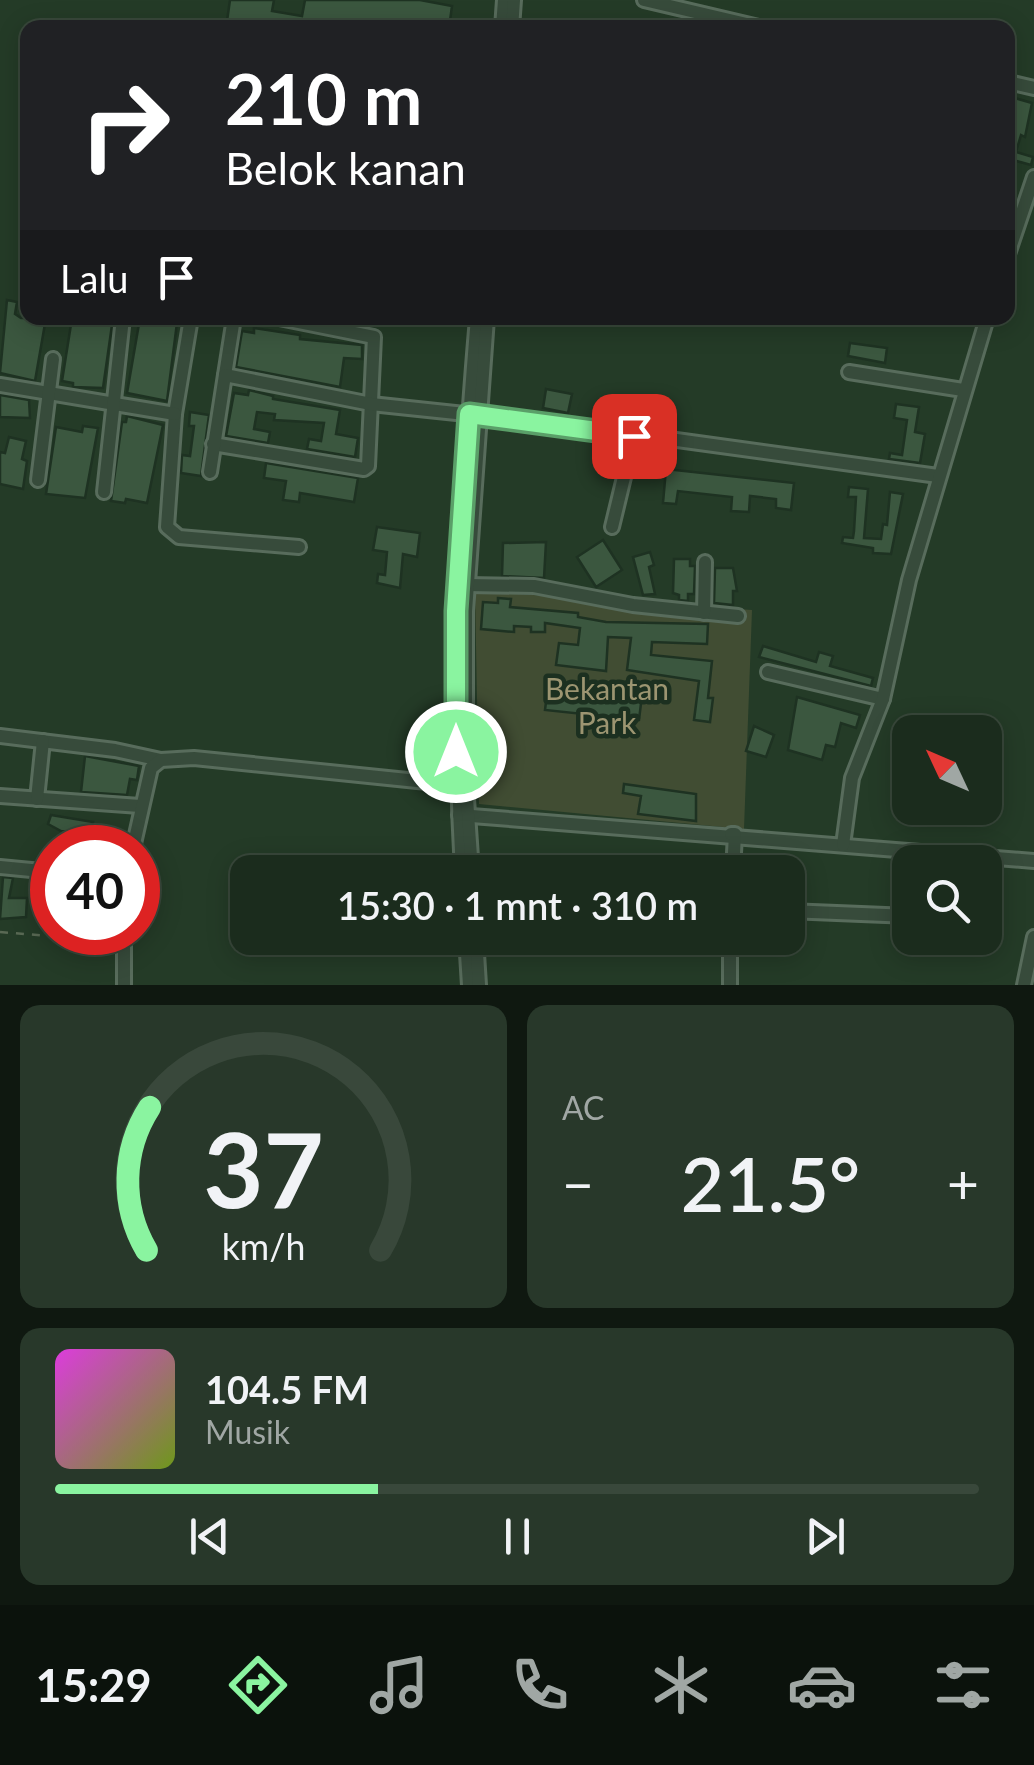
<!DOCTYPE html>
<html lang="id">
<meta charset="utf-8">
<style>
:root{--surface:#1b2c1d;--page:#28382a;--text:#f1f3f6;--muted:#a0a7a4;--line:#39483b;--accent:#8af4a0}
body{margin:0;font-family:Lato,sans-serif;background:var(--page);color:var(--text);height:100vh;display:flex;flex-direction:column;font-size:38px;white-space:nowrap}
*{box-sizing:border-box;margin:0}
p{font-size:32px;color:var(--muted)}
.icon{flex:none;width:55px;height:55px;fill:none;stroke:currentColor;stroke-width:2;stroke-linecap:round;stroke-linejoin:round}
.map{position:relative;height:985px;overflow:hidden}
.side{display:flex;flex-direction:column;gap:20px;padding:20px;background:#0f1810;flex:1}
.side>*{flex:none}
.top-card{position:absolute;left:20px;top:20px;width:995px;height:305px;border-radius:20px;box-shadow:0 5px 25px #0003,0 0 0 2px var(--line);background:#202124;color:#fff;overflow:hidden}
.needle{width:65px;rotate:314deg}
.tools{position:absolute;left:892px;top:715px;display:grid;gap:20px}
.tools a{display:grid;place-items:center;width:110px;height:110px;border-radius:20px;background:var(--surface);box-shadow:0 5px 25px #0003,0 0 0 2px var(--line);font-size:50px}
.speed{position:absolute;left:30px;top:825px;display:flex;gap:20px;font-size:50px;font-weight:700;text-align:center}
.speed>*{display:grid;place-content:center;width:130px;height:130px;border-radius:50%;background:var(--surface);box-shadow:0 5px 25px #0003,0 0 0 2px var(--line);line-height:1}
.speed .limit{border:15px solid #d22;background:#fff;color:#111}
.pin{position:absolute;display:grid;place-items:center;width:85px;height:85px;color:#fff;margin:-42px;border-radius:20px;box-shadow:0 5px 15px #0006}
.me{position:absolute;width:110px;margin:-55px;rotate:0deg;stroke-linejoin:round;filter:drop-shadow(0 0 8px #0008)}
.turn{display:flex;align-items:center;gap:35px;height:210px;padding:0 40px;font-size:45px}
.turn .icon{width:130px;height:130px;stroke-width:2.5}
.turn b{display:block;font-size:70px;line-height:85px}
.then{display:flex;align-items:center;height:95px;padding:0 40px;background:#0003;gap:20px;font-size:38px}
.big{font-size:75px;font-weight:600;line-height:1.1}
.side .widget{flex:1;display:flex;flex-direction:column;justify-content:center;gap:15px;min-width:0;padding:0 35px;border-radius:20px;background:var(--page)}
.side .dial{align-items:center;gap:0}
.dial svg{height:260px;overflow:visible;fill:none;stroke:var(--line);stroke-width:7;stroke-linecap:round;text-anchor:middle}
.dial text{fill:var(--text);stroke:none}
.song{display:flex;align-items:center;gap:30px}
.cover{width:120px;height:120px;border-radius:15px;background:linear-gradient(135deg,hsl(300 70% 55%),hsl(80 70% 35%))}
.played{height:10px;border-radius:5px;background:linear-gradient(90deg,var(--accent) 35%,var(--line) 35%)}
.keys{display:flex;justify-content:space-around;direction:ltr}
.heat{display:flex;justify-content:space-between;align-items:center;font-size:55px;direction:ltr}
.side .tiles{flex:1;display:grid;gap:20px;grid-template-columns:1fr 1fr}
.widget:last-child{grid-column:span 2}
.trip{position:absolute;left:230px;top:855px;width:575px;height:100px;border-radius:20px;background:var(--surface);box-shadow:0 5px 25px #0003,0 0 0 2px var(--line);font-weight:600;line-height:100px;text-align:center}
.menu{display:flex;height:160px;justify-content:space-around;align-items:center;background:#0b120c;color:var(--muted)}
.menu .icon{width:70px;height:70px}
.menu .selected{color:var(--accent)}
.menu b{font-size:45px;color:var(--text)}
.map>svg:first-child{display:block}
</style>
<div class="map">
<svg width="1034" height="985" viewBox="0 0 1034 985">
<rect width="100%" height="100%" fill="#243b27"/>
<path fill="#414d33" d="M475,591L752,610L744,829L479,804Z"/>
<g fill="#3b573f" stroke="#1e3222" stroke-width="2.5">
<path d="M230,0H274L272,11L302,16L305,0H420L452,6L449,28H369L338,21L337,28H226Z"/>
<path d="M1008,96L1032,103L1025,137L1021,135L1016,152L1033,157L1031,165L1013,160L1009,171Z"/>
<path d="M7,300L17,302L15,314L21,318H46L35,381L0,373Z"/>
<path d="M72,318H113L103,388L73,387V383L62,381Z"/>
<path d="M140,318L177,323L167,401L127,393Z"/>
<path d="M254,328L300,335V339L362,345V359L344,358L340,387L236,367L242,331L254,333Z"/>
<path d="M850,343L887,348L885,363L848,356Z"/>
<path d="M546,389L572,394L568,413L543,408Z"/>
<path d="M249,390L273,396V399L340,410L336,434L358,438L355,457L307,449L309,439L321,441L324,423L274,420L275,414L257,412L254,429L270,432L268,443L226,436L234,393L248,395Z"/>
<path d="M0,395L29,400L30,418L0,417Z"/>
<path d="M896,404L919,407L915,432L925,434L920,463L889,459L890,453L902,455L907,420L894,418Z"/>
<path d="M190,412L209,415L201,476L181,473L182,455L190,456L194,426H189Z"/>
<path d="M127,416L163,425L147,503L126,499L125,503L111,501L122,422H126Z"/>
<path d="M83,426L98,428L85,498L46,494L56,427L82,432Z"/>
<path d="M9,437L26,441L22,459L27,461L23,489L0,484V452L5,453Z"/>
<path d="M266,463L358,478L354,502L300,493L299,502L283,500L286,481L264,478Z"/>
<path d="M666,469L794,483L791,510L776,508V499L750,496L749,512L731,511L732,497L678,491L676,504L663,503Z"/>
<path d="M849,487L868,489L864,538L881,539L883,524L887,525L890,492L903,494L891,554L873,553V548L842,543L843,537L853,538L854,531L856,497H848Z"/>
<path d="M377,527L420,533L417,557L403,554L400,588L377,583L378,574L385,575L387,552L373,550Z"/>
<path d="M603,540L622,570L596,587L577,557Z"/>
<path d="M546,542L544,578L502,576L503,543Z"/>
<path d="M650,552L654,565L649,567L655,594L643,595L633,557Z"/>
<path d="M674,559H690V566H695L694,594H688V601L679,600V595L673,593Z"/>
<path d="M715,568H733L737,591H733V605L714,603Z"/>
<path d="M498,598L511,599L510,607L578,613V617L606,622L708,624L707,644L652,642L651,655L712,661L708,698H713L710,722L694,720L699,681L627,670L631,638L608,637L606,671L556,665L559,643L578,645L580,628L545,623V632H531V627L514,626V632L481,629L483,602L498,603Z"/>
<path d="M763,646L816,662L819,652L833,656L830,666L873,678L871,686L759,657Z"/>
<path d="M548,685L642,695L639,720L545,710Z"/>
<path d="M797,697L860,715L856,728L841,723L835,747L826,745L822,760L788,750Z"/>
<path d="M754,726L774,735L766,757L746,751Z"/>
<path d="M85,756L139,766L137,780L130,779L127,795L81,792Z"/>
<path d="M624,784L696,794V821L638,814L641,796L623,793Z"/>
<path d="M51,815L93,822L91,833L61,831L48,824Z"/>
<path d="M3,877L13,878L9,898H27L26,917L0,919Z"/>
</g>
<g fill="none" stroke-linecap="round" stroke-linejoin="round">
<defs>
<g id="minor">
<path d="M644,0L763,28"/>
<path d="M502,28L504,0"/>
<path d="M512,28L514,0"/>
<path d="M1008,82L1034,88"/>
<path d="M1008,254L1034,177"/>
<path d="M191,318L175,414L167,527L179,537L299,547"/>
<path d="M849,372L963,390"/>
<path d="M225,375L234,318"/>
<path d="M0,385L175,414"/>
<path d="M213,444L364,469L368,466L374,337L279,318"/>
<path d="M210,472L225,375L371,404L568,425L938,476"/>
<path d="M38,480L53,359"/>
<path d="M104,492L123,318"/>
<path d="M612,527L634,436"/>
<path d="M467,585L534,586L633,605L738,616"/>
<path d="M704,613L705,562"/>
<path d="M768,672L883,699"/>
<path d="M0,736L115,750L161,760"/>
<path d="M0,796L140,806"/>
<path d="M37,799L43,741"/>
<path d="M459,815L1034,861"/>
<path d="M731,834H735L733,872"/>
<path d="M843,845L852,778L883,699L909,580L987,318"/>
<path d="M133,848L151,768L161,760L194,758L456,785"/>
<path d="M0,867L52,872"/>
<path d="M462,872C451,683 461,506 477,318"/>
<path d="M472,872L466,784V611L487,318"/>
<path d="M788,911L910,916"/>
<path d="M466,938L469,985"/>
<path d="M476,938L479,985"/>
<path d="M730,938V985"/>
<path d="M124,985V932"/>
<path d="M1024,985L1034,937"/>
</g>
</defs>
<use href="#minor" stroke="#586c5c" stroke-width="18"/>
<path stroke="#596954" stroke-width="2.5" stroke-dasharray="8 8" stroke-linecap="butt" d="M0,932L112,941"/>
<use href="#minor" stroke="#374b3b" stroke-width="12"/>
</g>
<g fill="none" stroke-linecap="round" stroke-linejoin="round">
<defs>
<path id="route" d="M456,752V611L469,414L634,436"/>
</defs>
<use href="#route" stroke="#5a9f68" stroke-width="25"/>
<use href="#route" stroke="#8af4a0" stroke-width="18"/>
</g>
<g text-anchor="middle" stroke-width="9" stroke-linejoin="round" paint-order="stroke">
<g font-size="30" fill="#9c9571" stroke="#1c3020">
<text x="607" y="700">Bekantan<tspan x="607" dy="34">Park</tspan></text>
</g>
</g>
</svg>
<div class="tools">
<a><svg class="needle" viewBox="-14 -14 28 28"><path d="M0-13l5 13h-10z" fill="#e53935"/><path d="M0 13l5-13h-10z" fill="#a0a7a4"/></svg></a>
<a><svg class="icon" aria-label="search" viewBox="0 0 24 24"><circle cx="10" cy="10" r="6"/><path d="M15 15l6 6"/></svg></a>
</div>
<div class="speed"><div class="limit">40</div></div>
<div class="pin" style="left:634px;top:436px;background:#d93025"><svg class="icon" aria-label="arrive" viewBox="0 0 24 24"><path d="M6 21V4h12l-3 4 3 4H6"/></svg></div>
<svg class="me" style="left:456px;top:752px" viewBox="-20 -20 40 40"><circle r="17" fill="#8af4a0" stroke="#fff" stroke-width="3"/><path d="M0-11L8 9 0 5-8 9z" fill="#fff"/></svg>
<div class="trip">15:30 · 1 mnt · 310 m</div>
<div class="top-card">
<div class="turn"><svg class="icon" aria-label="right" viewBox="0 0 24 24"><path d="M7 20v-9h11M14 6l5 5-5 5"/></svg><div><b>210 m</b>Belok kanan</div></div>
<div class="then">Lalu<svg class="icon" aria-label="arrive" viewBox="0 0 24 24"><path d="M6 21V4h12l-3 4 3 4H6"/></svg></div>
</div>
</div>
<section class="side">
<div class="tiles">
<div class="widget dial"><svg viewBox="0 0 100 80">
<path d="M14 69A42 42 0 1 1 86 69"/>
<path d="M14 69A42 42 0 0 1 15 25" stroke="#8af4a0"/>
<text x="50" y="56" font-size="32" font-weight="700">37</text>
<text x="50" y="72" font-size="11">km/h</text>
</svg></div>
<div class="widget"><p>AC</p>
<div class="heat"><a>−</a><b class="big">21.5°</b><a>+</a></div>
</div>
<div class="widget">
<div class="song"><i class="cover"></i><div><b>104.5 FM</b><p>Musik</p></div></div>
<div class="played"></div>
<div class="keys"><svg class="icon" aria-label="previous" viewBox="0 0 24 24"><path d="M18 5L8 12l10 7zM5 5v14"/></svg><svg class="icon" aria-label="pause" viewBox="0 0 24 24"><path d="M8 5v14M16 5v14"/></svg><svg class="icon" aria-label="next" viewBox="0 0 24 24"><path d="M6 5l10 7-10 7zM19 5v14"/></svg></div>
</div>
</div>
</section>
<nav class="menu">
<b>15:29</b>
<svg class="icon selected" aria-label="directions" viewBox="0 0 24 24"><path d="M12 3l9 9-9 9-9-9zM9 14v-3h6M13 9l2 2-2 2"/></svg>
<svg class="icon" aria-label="music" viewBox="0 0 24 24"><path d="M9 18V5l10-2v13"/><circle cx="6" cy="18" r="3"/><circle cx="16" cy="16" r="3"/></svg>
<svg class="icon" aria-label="phone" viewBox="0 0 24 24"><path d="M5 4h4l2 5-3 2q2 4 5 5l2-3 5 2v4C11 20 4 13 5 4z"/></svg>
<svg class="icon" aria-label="climate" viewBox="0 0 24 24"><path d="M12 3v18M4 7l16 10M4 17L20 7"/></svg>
<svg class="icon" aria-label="car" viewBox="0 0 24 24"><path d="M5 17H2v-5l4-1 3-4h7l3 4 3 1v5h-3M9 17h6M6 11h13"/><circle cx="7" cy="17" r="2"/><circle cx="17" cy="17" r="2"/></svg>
<svg class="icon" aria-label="filters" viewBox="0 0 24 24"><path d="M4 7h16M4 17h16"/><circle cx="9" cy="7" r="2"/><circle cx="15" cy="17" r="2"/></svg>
</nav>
